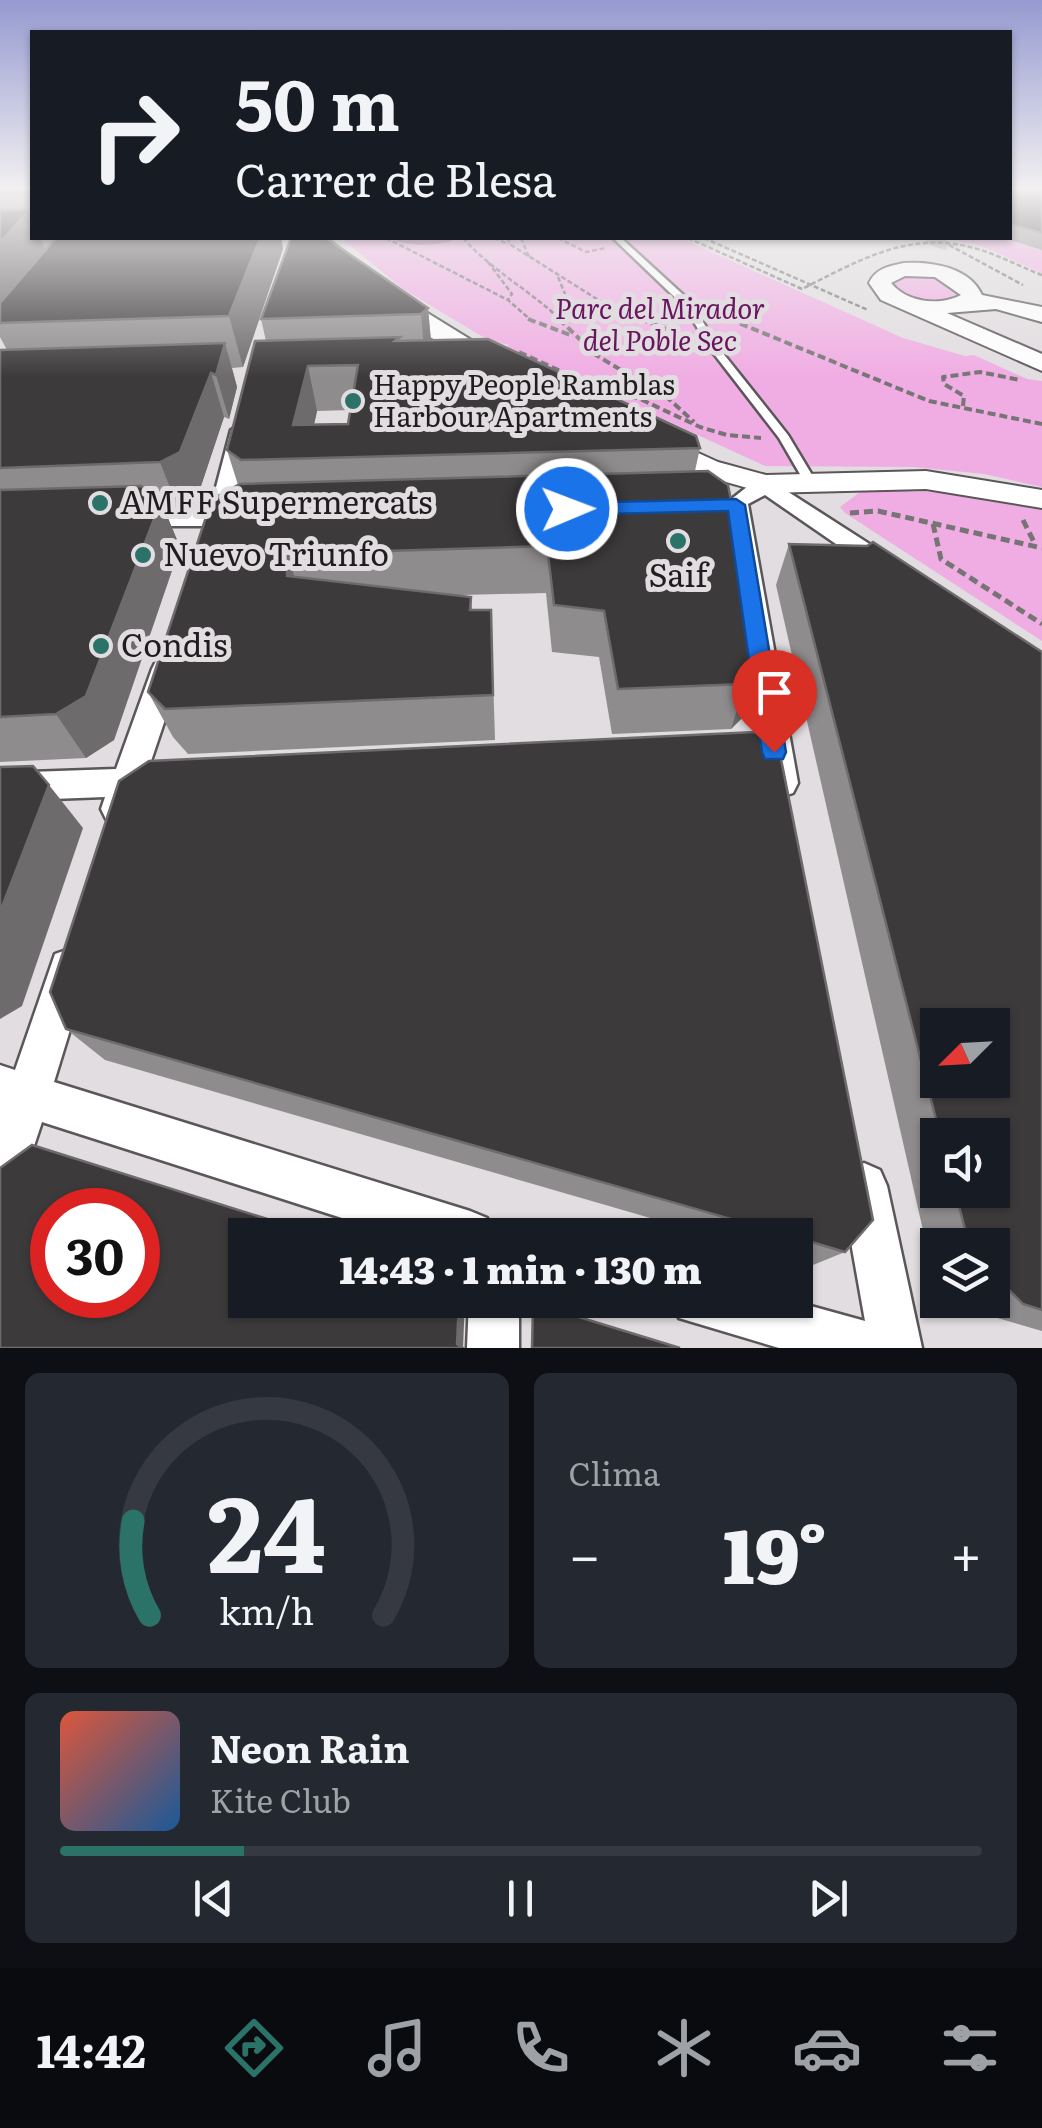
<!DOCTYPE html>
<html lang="es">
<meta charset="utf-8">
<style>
:root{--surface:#171b24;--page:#242831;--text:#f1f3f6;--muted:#9ea1a6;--line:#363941;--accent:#2b7269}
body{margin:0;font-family:Literata,serif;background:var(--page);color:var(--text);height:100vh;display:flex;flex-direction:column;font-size:38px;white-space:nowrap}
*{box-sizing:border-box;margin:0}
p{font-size:32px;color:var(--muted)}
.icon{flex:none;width:55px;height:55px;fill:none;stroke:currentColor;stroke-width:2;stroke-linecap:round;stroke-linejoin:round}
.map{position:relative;height:1348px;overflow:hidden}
.sheet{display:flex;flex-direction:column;gap:25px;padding:25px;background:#0d0f14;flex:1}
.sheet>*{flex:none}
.banner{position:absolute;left:30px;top:30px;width:982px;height:210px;border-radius:0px;box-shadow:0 2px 8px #0004;background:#171b24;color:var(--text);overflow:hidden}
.needle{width:65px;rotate:246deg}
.buttons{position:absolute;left:920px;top:1008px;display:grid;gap:20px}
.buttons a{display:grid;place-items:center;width:90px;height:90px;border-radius:0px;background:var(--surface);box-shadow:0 2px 8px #0004;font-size:50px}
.speed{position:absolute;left:30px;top:1188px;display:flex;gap:20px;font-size:50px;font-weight:700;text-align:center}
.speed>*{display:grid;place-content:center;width:130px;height:130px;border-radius:50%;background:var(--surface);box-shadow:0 2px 8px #0004;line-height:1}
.speed .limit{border:15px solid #d22;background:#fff;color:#111}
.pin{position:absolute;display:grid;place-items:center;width:85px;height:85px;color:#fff;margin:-102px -42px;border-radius:50% 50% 50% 0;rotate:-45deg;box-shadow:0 0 10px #0007}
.pin .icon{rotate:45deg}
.me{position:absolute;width:110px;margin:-55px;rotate:89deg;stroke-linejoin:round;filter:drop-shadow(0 0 8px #0008)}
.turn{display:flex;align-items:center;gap:35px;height:210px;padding:0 40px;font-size:45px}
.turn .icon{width:130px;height:130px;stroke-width:2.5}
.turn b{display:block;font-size:70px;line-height:85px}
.big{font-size:75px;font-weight:800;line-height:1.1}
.sheet .widget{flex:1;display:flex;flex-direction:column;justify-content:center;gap:15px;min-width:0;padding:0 35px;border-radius:15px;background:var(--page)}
.sheet .dial{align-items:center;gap:0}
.dial svg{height:260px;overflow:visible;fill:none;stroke:var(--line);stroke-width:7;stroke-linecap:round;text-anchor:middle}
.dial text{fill:var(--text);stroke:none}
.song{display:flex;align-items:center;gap:30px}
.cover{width:120px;height:120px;border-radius:15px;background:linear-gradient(135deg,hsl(10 70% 55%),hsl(210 70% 35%))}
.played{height:10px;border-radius:5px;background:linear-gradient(90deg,var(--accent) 20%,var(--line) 20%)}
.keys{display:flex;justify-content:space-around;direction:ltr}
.heat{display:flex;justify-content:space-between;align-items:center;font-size:55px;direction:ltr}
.sheet .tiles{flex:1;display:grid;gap:25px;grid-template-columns:1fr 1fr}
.widget:last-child{grid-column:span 2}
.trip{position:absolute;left:228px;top:1218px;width:585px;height:100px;border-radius:0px;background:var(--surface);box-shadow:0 2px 8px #0004;font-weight:800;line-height:100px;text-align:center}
.tab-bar{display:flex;height:160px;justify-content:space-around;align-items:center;background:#090b0e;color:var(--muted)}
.tab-bar .icon{width:70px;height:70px}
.tab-bar .active{color:var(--accent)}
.tab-bar b{font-size:45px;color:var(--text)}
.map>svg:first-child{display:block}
</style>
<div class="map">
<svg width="1042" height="1348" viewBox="0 0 1042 1348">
<rect width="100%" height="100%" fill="#e1dde0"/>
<g fill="#f0ade3">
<path d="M1024,189H1042V273L981,246L955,240L1010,238Z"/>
<path d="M341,238H681L903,338L965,356L974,355L1027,379L1042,381V487L984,474L914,467L765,466L650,413L635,411L504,349L509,345L488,340L403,289Z"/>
<path d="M906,275L936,277L958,294C940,309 907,301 893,285Z"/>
<path d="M864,489L970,494L1042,510V641L845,513L840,507Z"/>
</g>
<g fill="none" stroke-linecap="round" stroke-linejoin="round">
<path fill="#b874ac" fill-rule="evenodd" d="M390,238H457C443,247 404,247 390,238Z"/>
<path stroke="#bab7b9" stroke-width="21" stroke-dasharray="21 10" stroke-linecap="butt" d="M936,247L939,238"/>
<defs>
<path id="service" d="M613,238H621L691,302L718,347L788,435L818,485L816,488H808L779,438L711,350L684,306Z"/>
<g id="minor">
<path d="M242,423L253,430L235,509L246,511L250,517L246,523L231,525L227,533H209L206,526H119L115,520L119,514L128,512L210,510L231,430Z"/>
<path d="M765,477L899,563L903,569L899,575H881L765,495L748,504L798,783L793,793L781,797L769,793L764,783L724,505L757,479Z"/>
<path d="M167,658L178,661L182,669L148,770L159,782L154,792L139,796L130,819L118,824L106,819L101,809L105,797L0,801V773L116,769L152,669L156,661Z"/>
<path d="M69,949L83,954L89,968L54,1082L470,1211L487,1218L494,1235H395L42,1122L16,1200L0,1207V1065L15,1070L55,954Z"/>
<path d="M864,1163L880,1170L887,1186L922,1348H779L679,1318L672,1300H789L865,1321L841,1186L848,1170Z"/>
<path d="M469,1300H519V1348H467Z"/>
</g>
<g id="tertiary">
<path d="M304,238H326L408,301L507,362L494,370L485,367C425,336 347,291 304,238Z"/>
<path d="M904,263C933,261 970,268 982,295L1042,307V322L996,309L947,313L1042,354V371L881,300L869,283C876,268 890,266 904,263ZM905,276L935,277L961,295C940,306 907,303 891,283Z"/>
<path d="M650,431L718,462L766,475L926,471L1042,490V508L926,489L765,493L698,474L640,445L636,439L640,433Z"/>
</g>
</defs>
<use href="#service" stroke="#5a5659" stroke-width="5"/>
<use href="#minor" stroke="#5a5659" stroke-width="5"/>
<use href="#tertiary" stroke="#5a5659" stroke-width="4"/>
<g stroke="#777476" stroke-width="2.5" stroke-dasharray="5 2.5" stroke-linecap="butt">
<path d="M352,238H365"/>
<path d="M386,238L508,300L532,321"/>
<path d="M463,238C491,270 531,291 562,321"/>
<path d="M494,238L508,244"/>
<path d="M507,238L511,245L608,306L647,321"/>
<path d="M521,238L529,257"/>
<path d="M558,238L586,252L605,248"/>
<path d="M688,238L802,289C856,262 907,231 970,247C995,253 1018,266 1042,275"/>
<path d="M704,238L868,310"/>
<path d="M949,245L1023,285"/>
<path d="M488,262L512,294L508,300"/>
<path d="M558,277L565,294L563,321"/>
<path d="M715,313L735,321"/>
</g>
<g stroke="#777476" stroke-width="4" stroke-dasharray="8 4" stroke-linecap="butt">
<path d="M528,319L573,336"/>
<path d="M559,319L596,355L669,399L694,422"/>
<path d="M640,319L684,336"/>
<path d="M729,319L929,401L1042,424"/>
<path d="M519,352L606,392L638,398L700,427L727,435L761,438"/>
<path d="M963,406L964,396L944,384L943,377L980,372L1020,380"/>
</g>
<g stroke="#777476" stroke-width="5" stroke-dasharray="9 5" stroke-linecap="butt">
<path d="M850,513L878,511L1042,548"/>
<path d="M1023,520L1035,544"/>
<path d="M933,524L941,559L1042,624"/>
</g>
<use href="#service" fill="#fff" fill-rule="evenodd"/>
<use href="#minor" fill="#fff" fill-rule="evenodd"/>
<use href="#tertiary" fill="#fff" fill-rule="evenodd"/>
</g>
<g fill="#8f8c8e" fill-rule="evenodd">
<path d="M0,189H32V238H281L283,249L243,367L232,368L237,387L229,419L224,417L197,498L178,508L164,509L180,547L114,740L86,758L0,762V350H7L0,337Z"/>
<path d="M1010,189L1042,192V250L1004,238H1010Z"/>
<path d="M428,308L431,340L700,448L695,471L728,485L748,712L731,729L612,734L599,657L552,652L546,593L461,595L471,597L472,610H491L495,740L188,754L173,737L148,692L238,485L227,450L266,341L261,319ZM351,410L348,424H314L317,411Z"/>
<path d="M789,544L1042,652V1331L977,1312L966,1300H992V1245H938V1269L930,1261L776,585ZM938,1135H992V1190H938Z"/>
<path d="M755,732L779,749L873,1220L845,1252L813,1265L795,1260V1235H709L105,1060L66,1029L50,992L119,781L149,761Z"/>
</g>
<g fill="#6e6b6d">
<path d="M29,210L32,218V238H40L48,255L0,314V242Z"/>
<path d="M260,238H281L283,249L243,367L229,316Z"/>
<path d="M428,308L432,354L425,361L421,314Z"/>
<path d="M225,343L237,387L229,419L216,375Z"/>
<path d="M308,366L317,411L307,458L293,425Z"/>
<path d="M211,373L224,417L197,498L178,508L160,462Z"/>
<path d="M161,501L180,547L114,740L86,758L56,714Z"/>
<path d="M288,554L301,600L287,576Z"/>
<path d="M764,666L748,712L731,729L745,684Z"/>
<path d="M49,785L83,828L22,1006L0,1019V912Z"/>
<path d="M459,1300H465L463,1348L457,1344Z"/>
</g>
<g fill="#3d3a3c" stroke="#6e6b6d" stroke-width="2.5" fill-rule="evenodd">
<path d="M0,189H32V194L0,195Z"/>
<path d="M1010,189H1031L1042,192V233L1013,225L1010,222Z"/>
<path d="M0,210H29L0,242Z"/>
<path d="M56,238H260L229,316L0,323V303Z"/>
<path d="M291,238H326L428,308L421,314L261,319Z"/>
<path d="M400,337L395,341L488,339L696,436L700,448L241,460L227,450L255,341ZM358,365L348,424L293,425L308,366Z"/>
<path d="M225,343L216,375L211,373L180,452L160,462L0,468V350Z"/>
<path d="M708,471L728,485L764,666L745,684L618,689L604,611L554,605L547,546L288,554L287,576L471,597L470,610H491L493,695L165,709L148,692L212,499L240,484Z"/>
<path d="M141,486L161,501L86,696L56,714L0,717V490Z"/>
<path d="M873,542L1042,652V1310L1023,1304L992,1273V1245H969L955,1190H992V1135H940L789,544L867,546ZM938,1025H992V1080H938Z"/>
<path d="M755,732L779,749L873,1220L845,1252L795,1237V1235H787L66,1029L50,992L119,781L149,761Z"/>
<path d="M33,766L49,785L0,912V767Z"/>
<path d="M32,1145L318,1235H245V1300H459L457,1344L463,1348H0V1168ZM52,1210H138V1295H52Z"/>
<path d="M533,1303L680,1348H532Z"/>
</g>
<linearGradient id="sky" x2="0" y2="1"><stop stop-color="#959ad0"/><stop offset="0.5" stop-color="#f2f0f1"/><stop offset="1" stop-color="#f2f0f1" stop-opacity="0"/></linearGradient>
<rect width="1042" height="377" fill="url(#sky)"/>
<path fill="#1a73e8" stroke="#114b97" stroke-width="2.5" d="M736,499L745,505L786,752L783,759H765L762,752L728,511L567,515L558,509L567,503Z"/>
<g fill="#2b7269" stroke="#e1dde0" stroke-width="4">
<circle cx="353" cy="401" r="10"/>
<circle cx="100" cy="503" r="10"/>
<circle cx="678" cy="541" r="10"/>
<circle cx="143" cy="555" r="10"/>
<circle cx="101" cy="646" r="10"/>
</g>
<g text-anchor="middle" stroke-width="10" stroke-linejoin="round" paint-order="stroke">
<g font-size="28" font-style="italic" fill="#69155f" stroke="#e1dde0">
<text x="660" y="319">Parc del Mirador<tspan x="660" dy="32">del Poble Sec</tspan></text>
</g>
<g font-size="28" fill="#1f1d1e" stroke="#e1dde0" text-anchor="start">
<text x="373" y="395">Happy People Ramblas<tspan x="373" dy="32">Harbour Apartments</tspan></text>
</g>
<g font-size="32" fill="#1f1d1e" stroke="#e1dde0" text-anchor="start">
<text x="120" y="514">AMFF Supermercats</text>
<text x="163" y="566">Nuevo Triunfo</text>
<text x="678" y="587" text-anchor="middle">Saif</text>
<text x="121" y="657">Condis</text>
</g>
</g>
</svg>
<div class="buttons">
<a><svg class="needle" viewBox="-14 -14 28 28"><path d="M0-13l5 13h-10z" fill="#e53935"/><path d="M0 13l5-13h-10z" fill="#9ea1a6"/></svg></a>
<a><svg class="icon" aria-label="sound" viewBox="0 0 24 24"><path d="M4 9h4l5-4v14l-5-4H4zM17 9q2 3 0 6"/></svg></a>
<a><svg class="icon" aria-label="layers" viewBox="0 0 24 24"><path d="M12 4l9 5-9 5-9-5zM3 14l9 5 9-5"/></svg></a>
</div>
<div class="speed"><div class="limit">30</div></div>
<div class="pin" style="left:774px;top:752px;background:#d93025"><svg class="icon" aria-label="arrive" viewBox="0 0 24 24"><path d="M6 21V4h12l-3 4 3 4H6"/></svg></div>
<svg class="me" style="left:567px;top:509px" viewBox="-20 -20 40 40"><circle r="17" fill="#1a73e8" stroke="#fff" stroke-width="3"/><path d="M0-11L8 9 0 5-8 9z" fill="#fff"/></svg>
<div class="trip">14:43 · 1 min · 130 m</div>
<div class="banner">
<div class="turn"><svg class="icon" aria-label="right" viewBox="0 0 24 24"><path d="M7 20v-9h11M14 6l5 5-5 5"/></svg><div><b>50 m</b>Carrer de Blesa</div></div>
</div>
</div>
<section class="sheet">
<div class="tiles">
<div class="widget dial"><svg viewBox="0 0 100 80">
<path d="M14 69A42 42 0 1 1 86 69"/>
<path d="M14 69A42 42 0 0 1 9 40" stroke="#2b7269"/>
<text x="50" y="56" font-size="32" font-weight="700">24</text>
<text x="50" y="72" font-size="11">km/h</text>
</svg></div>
<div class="widget"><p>Clima</p>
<div class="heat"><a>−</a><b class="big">19°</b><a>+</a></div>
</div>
<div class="widget">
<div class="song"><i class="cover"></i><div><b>Neon Rain</b><p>Kite Club</p></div></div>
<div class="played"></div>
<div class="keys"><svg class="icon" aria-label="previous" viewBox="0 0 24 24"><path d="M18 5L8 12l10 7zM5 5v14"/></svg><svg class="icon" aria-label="pause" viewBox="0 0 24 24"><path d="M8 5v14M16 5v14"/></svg><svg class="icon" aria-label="next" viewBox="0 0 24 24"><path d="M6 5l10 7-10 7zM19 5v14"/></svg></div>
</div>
</div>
</section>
<nav class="tab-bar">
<b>14:42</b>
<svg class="icon active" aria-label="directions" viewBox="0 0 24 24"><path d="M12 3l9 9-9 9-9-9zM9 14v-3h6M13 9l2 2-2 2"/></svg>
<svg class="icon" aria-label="music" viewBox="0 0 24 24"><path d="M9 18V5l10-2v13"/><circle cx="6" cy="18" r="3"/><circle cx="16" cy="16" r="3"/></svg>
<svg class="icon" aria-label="phone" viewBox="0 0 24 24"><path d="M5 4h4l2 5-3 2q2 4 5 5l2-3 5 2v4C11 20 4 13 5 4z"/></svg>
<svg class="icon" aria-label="climate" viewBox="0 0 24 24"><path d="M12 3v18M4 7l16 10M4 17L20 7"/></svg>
<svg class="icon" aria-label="car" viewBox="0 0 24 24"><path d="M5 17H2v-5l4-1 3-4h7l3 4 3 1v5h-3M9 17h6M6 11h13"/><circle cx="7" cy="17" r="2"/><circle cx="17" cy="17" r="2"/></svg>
<svg class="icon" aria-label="filters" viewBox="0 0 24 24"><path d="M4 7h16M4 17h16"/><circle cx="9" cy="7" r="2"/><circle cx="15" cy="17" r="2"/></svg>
</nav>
